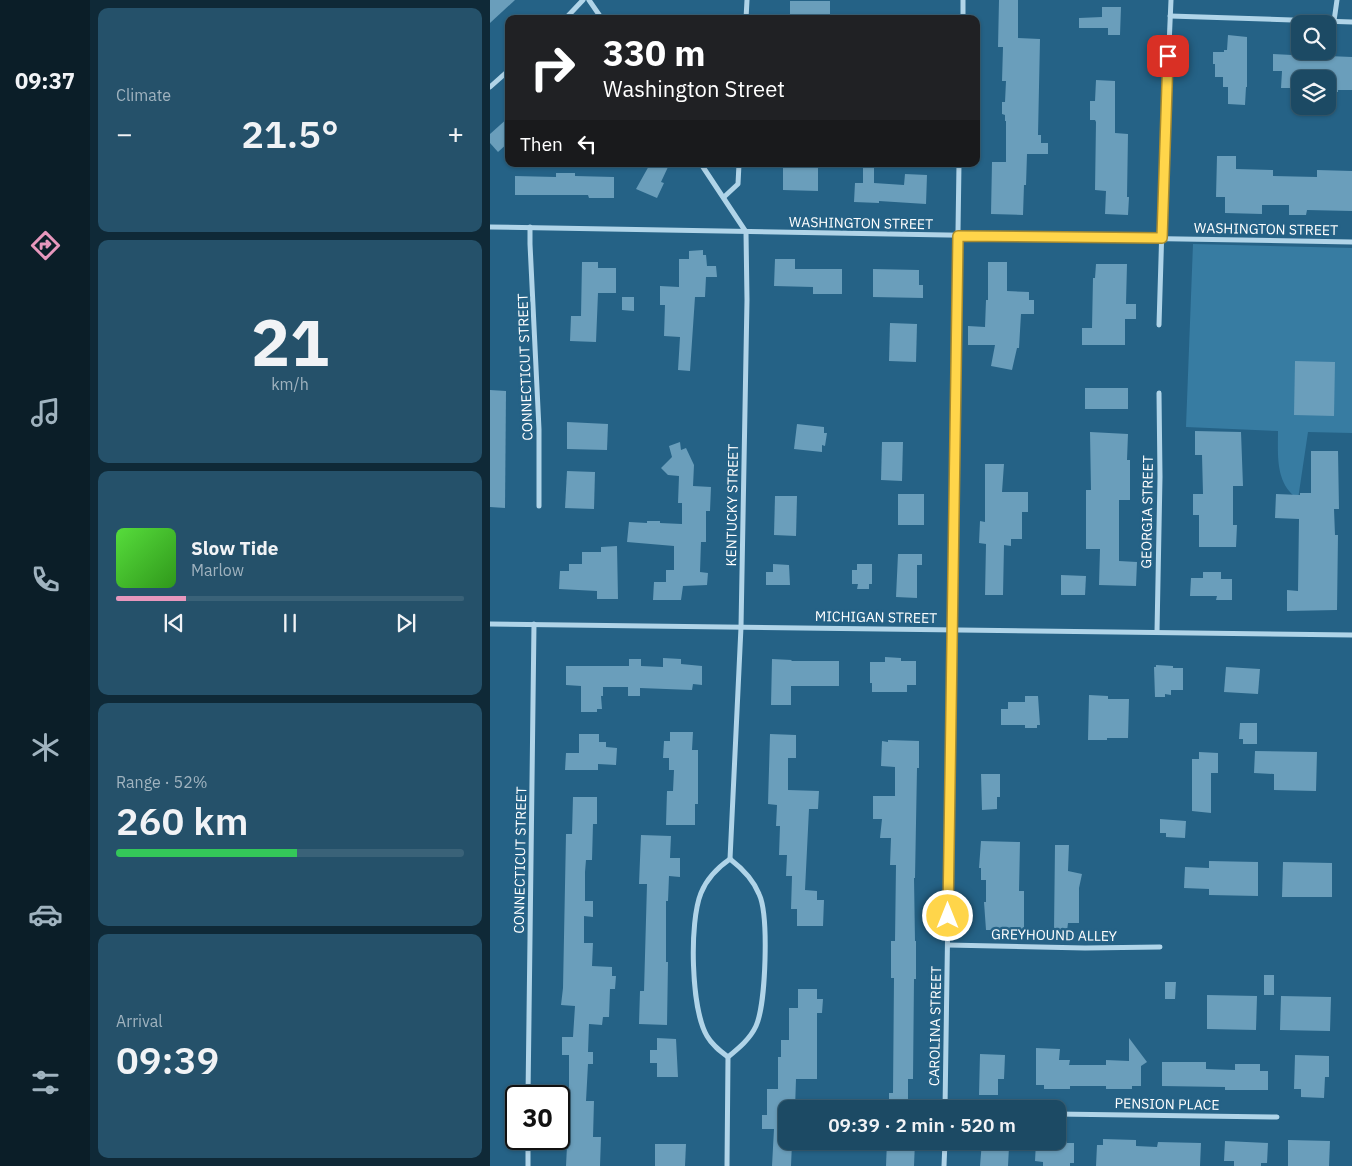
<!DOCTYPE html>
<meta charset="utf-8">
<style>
:root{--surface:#1c4a64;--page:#25516a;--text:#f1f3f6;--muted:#a0b3bf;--line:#3a6278;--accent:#e797bd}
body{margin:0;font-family:"IBM Plex Sans",sans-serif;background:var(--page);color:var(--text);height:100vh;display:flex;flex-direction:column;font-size:19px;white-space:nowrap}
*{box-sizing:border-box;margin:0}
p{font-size:16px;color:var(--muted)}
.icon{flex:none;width:28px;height:28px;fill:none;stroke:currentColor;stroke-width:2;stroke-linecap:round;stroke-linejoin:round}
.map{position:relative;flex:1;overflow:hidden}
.drawer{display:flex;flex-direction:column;gap:8px;padding:8px;background:#0f2937;width:400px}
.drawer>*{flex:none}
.guide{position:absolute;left:15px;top:15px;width:475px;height:152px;border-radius:10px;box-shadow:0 1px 4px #0004,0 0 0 1px var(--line);background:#202124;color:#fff;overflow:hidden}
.fabs{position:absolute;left:801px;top:15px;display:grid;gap:10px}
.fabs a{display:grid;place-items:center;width:45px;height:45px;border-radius:10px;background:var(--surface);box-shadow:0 1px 4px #0004,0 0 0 1px var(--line);font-size:25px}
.speed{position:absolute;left:15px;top:1085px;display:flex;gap:10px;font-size:25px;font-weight:700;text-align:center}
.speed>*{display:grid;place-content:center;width:65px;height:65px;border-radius:50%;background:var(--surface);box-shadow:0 1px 4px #0004,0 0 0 1px var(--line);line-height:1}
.speed .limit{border:2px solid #111;border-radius:8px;background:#fff;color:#111}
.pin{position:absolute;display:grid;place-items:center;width:42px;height:42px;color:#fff;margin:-21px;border-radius:10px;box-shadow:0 2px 8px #0006}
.me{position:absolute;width:55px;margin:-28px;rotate:0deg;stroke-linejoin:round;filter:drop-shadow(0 0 4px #0008)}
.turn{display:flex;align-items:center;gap:18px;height:105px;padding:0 15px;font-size:22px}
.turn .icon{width:65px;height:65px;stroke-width:2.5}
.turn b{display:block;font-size:35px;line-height:42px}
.then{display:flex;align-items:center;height:48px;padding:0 15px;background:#0003;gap:10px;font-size:19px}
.big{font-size:38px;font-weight:600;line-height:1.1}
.drawer .tile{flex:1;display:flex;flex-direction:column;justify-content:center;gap:8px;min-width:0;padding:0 18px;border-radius:10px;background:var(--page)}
.drawer .dial{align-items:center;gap:0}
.dial b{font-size:65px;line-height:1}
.song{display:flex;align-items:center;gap:15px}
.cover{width:60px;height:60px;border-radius:8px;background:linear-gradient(135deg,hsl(110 70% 55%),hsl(110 70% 35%))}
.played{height:5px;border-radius:2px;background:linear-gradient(90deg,var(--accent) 20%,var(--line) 20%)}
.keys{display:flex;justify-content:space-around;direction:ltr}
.heat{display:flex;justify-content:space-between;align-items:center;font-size:28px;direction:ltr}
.charge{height:8px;border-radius:4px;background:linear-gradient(90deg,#34c759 52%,var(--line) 0)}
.trip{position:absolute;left:288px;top:1100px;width:288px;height:50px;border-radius:10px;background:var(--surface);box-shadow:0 1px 4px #0004,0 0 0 1px var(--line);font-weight:600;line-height:50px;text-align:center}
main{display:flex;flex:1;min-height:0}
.tabs{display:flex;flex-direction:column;width:90px;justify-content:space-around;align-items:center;background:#0b1e28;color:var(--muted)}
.tabs .icon{width:35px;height:35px}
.tabs .on{color:var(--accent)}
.tabs b{font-size:22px;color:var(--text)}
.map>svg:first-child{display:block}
</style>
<main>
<nav class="tabs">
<b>09:37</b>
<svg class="icon on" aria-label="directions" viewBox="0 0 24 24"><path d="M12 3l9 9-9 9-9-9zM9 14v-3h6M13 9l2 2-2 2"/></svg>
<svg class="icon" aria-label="music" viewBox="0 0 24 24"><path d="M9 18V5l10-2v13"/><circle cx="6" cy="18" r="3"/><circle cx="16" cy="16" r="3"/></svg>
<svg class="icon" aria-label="phone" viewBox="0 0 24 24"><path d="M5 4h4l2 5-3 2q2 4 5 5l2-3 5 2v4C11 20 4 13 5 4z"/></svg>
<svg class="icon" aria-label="climate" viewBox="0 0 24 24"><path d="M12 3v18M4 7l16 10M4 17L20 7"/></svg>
<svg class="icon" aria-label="car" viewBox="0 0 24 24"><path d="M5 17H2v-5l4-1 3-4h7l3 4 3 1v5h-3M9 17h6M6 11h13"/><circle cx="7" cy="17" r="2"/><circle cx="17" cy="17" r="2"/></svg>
<svg class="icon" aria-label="filters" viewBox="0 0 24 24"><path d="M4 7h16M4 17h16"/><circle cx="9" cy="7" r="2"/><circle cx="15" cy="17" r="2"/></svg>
</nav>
<section class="drawer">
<div class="tile"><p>Climate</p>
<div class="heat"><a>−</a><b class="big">21.5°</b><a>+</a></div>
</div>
<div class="tile dial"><b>21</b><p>km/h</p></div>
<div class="tile">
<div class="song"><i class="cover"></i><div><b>Slow Tide</b><p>Marlow</p></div></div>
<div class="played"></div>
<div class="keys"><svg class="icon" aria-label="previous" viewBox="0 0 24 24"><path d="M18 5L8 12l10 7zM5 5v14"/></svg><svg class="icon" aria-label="pause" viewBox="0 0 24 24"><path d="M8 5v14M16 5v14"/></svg><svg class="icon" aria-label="next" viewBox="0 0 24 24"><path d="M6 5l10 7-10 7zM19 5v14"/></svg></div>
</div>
<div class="tile"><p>Range · 52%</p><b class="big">260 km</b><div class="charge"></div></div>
<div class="tile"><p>Arrival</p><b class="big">09:39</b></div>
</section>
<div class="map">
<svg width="862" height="1166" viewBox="0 0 862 1166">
<rect width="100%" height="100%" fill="#256286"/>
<path fill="#377ca2" d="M703,244L862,248V433L818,432L808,499C785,484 788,455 788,431L696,427Z"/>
<g fill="#6a9ebb">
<path d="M0,0H25L0,23Z"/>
<path d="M509,0H528V38L550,39L548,135H551V143H558V154H537L536,185H534L533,215L501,214L502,162H516V121H515V115L512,114V102H515L516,81H512L513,47H508Z"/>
<rect x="300" y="1" width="40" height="18"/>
<path d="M612,7H631L630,35H618V28H589V18L612,17Z"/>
<path d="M738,35L757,37V87H756L755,105L738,104V87H733V77H725V64H723V52H734V50H737Z"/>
<path d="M783,54L802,55L816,57V58L838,59V56L862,57V90H848V92H838V79H810V88H791L792,71H783Z"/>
<path d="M606,80L625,81V133L638,134L637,197H639L638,215L615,214L616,191L605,190L606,122L605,120H600V101H605Z"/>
<path d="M19,117V142L8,152L0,143V134Z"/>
<path d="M727,156H746V169L783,170V176L827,177V170L862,171V211L817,210L816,215H799V205H772V214L735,213V197H726Z"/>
<path d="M160,164H171L178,167L171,182L174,183L167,198L146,189Z"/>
<path d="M373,164H384V183L414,185L415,174L437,175L436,204L389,201V203L364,202L365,183H373Z"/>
<path d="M293,167H328V191L293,190Z"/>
<path d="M66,173H85V176L124,177V198H99L98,195H25V176L66,177Z"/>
<path d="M213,250V255H216L217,266H226L227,277H216L215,297H205L200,371L188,370L190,337L174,336L175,305H170V286L189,287V259H199V251Z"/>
<path d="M285,259H305V269H352V294H323V287L284,286Z"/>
<path d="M92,262H108V268H126V293H108L106,342L80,341L81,316H91Z"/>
<path d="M498,262H517V291L539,292V300H544V314H531L529,348H527L522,370L501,366L505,345H478V326L495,327L496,300H498Z"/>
<path d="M606,264H637L636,304H646V319H635V345H592V328H602L603,278H605Z"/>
<path d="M383,269L429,270V285H433V298L383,297Z"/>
<path d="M132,297H144V311L132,310Z"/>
<path d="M400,323L427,324L426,362L399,361Z"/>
<path d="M805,361L845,362L844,416L804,415Z"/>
<rect x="595" y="388" width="43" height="21"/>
<path d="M0,390L16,391L15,508L0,507Z"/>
<path d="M77,422L118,424L117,450L77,449Z"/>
<path d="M307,424L334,427V433H337L335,446L332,445V452L304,449Z"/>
<path d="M705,431L751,432L753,486H743V525H747L746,547H709V515H703V494H713L712,455H705Z"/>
<path d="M600,432L638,434L637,460H640V500H629V561L647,562L646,586L609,585L610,549H596V490H601Z"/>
<path d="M190,442L191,450L196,448L204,465L203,486L221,487L220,511H216V542H211L210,572L218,573L217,585L193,586L191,600H163L164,582H176V570H184V546L137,542L139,522L157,523V521H170V523L192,524V503H188L189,476L178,475L171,468L182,457L179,446Z"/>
<path d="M392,442H413L412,481L391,480Z"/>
<path d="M821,451H848L849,509H844L845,535H848L847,610L797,611V590L808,591L809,519L785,518L786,494L810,495V493H821Z"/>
<path d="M495,464H514L512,492H538V512H532V539H521V546L514,545L513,595H495L496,544L489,543L490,521L495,522Z"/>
<path d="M77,471L105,472L104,509L75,508Z"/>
<rect x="408" y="494" width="26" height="31"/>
<path d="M285,496H307L306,536L284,535Z"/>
<path d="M127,546L128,599H107V591L69,589L70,571H79V564H92V552H111V547Z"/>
<path d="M408,554H432V565H427V598L406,597Z"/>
<path d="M283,564L299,565L300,585H276V572H283Z"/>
<path d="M367,564H382V584H379V589H367L368,584H362V570H367Z"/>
<path d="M713,572H731V579H742V600H726L727,596H700L701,578H713Z"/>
<path d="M571,575L596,576L595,595H571Z"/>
<path d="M395,657L411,658V661H426V685H417V692H382V683H380V662H395Z"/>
<path d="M173,658L191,659V664L212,666V685L203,684L202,690L150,688V696H138V687H113V696H111L112,709H107V712H91V686L76,685V666H139V659H151V666L173,667Z"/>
<path d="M282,659L302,660L301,661H349V686H301V705H281Z"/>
<path d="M666,665L683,666V668H693V690H681V695L675,694V697H665L664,667H666Z"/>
<path d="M736,667L770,669L768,694L734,692Z"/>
<path d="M599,695L618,696V699H639L638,738H617V740H598Z"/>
<path d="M535,696H548L550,725H547V728H535V725H511V709H518V702H535Z"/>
<path d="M750,723H767V744H753V739H749Z"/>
<path d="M180,732H203L202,750H208V804H205V825H176L177,791H183L184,770H179V758H173L174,741H180Z"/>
<path d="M89,734H109V742H116V747L127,748L126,765L108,764V770H75L76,753H89Z"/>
<path d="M280,734L306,735V758H298V790L329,791L328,809H319L315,890L327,891V900H334L333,926H307V909H301L302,876H296L297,855H289L290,826H286L287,805L278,804Z"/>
<path d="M398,740L429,741V768H427L425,878H424L425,941H426V979H424L423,1079H418V1109H399V1093H403L404,978H401V941H405L406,865H400L401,838H390L392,819H383V796H405V767L391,766L392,741L398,742Z"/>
<path d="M765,751L827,752L826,791L784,790V774L764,773Z"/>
<path d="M709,752L728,753V773H721V813L702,811V759H709Z"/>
<path d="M491,774H510V797H507V809L492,810Z"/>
<path d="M83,797H107V824H103L102,860H96L95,872V901H103V917L94,916V943H103L102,966L122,967V976H126L125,989H120L119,1017H113L112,1025L99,1024L98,1052H103V1064H98L96,1101H104L103,1137H111L110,1166H76L78,1126H70L71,1088H79V1055H72V1037H83L85,1006L71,1005L73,988L76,834H82Z"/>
<path d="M670,819L696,821L695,838L676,837V833H670Z"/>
<path d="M151,835L181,836L180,858H190V877L179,876L178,901H176V962H178L177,1025L149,1024L150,991H154L157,884H149Z"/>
<path d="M491,841L530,842L529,891H534V930H496L494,902H496V880H491V868H489Z"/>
<path d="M565,845H579L578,871L592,874L589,888V923H578L577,931L564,930Z"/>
<path d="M719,861L768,862V896L719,895V889L694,888L695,867L719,868Z"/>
<path d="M793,862L842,863V897H792Z"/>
<rect x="774" y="975" width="10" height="20"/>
<path d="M675,982H686L685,999H675Z"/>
<path d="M308,989H327V999H333L332,1013H327V1079H306L305,1109H296V1143H302L301,1166H282L284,1129H272V1115H277V1089H288V1057H291V1040H299V1008H308Z"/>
<path d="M717,995L767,996L766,1030L717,1029Z"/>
<path d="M791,996L841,997L840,1031L790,1030Z"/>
<path d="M167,1038L186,1039L188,1077H167V1063H160V1050H167Z"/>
<path d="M639,1038L657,1062L651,1066V1086H642V1089H616V1086H580V1089H554V1085H546V1048L570,1049L569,1060H580L579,1065H616V1060L639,1061Z"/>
<path d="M490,1054L515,1055L514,1079H508V1095H489Z"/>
<path d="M805,1055L839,1056V1077H835L834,1098L811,1097V1089H804Z"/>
<path d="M672,1062H716V1069L745,1070V1064H770V1071H778V1090H735V1087L672,1086Z"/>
<path d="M613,1139L646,1140V1146L667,1147L668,1142L711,1143L710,1166H606L607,1145H613Z"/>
<path d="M566,1140H577V1143H584V1163H580V1166H553V1162L545,1161L546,1142L566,1141Z"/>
<path d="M798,1140L840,1141L839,1166H798Z"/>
<path d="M397,1141H425L424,1166H396Z"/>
<path d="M492,1141H508V1146L519,1147L518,1166H490Z"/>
<path d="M735,1141L778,1143L777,1163H771V1166H744V1161H734Z"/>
<path d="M165,1144H196L195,1166H165Z"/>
</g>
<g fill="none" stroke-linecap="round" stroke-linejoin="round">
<g stroke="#b0d4e8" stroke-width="5">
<path d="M99,0L112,19"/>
<path d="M680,16L862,22"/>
<path d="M75,19L93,0"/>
<path d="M256,19L257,0"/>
<path d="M473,19V0"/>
<path d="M844,21L847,0"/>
<path d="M0,87L19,70"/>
<path d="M211,164L256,232L257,300L251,627L240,859"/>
<path d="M234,197L248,184L249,164"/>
<path d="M0,227L862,242"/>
<path d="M40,227V244L49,429V506"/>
<path d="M669,325L674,160L681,0"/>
<path d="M0,624L862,635"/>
<path d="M667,632L670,477L669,393"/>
<path d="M458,945L595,948L670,947"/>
<path d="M238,1057C230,1051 222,1045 217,1036C201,1009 199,922 211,893C217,878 227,868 240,859"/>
<path d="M38,1096L44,624"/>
<path d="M455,1109L469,164"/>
<path d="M566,1114L787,1117"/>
<path d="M38,1166V1139"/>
<path d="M237,1166L238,1057C249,1048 260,1039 266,1026C276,1004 279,915 269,894C263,879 253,869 240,859"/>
<path d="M454,1166L455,1141"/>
</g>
</g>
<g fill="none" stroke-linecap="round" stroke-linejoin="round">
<defs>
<path id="route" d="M458,916L468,236L672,238L678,56"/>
</defs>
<use href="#route" stroke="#a68a30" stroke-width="12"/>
<use href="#route" stroke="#ffd54a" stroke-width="9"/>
</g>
<g text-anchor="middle" stroke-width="5" stroke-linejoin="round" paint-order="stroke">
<g font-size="14" fill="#fff" stroke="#256286">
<text transform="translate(371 223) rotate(1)" y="5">WASHINGTON STREET</text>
<text transform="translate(776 229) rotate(1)" y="5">WASHINGTON STREET</text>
<text transform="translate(35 367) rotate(-92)" y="5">CONNECTICUT STREET</text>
<text transform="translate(242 505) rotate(-89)" y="5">KENTUCKY STREET</text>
<text transform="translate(657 512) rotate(-89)" y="5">GEORGIA STREET</text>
<text transform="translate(386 617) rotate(1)" y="5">MICHIGAN STREET</text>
<text transform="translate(30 860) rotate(-89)" y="5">CONNECTICUT STREET</text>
<text transform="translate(564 935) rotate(1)" y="5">GREYHOUND ALLEY</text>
<text transform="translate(445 1026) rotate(-89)" y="5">CAROLINA STREET</text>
<text transform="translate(677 1104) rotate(1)" y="5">PENSION PLACE</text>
</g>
</g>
</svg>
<div class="fabs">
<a><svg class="icon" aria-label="search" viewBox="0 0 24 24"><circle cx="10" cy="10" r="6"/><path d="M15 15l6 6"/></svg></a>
<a><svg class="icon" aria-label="layers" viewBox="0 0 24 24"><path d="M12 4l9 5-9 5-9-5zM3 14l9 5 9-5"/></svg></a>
</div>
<div class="speed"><div class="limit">30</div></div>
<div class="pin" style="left:678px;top:56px;background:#d93025"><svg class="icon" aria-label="arrive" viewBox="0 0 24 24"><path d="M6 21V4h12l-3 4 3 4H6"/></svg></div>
<svg class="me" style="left:458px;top:916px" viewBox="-20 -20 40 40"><circle r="17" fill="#ffd54a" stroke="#fff" stroke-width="3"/><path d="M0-11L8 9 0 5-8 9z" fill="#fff"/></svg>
<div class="trip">09:39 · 2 min · 520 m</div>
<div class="guide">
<div class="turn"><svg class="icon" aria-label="right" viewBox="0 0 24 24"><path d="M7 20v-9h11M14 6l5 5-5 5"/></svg><div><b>330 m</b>Washington Street</div></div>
<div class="then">Then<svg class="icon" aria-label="left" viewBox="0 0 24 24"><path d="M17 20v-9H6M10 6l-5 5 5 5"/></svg></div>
</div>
</div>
</main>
